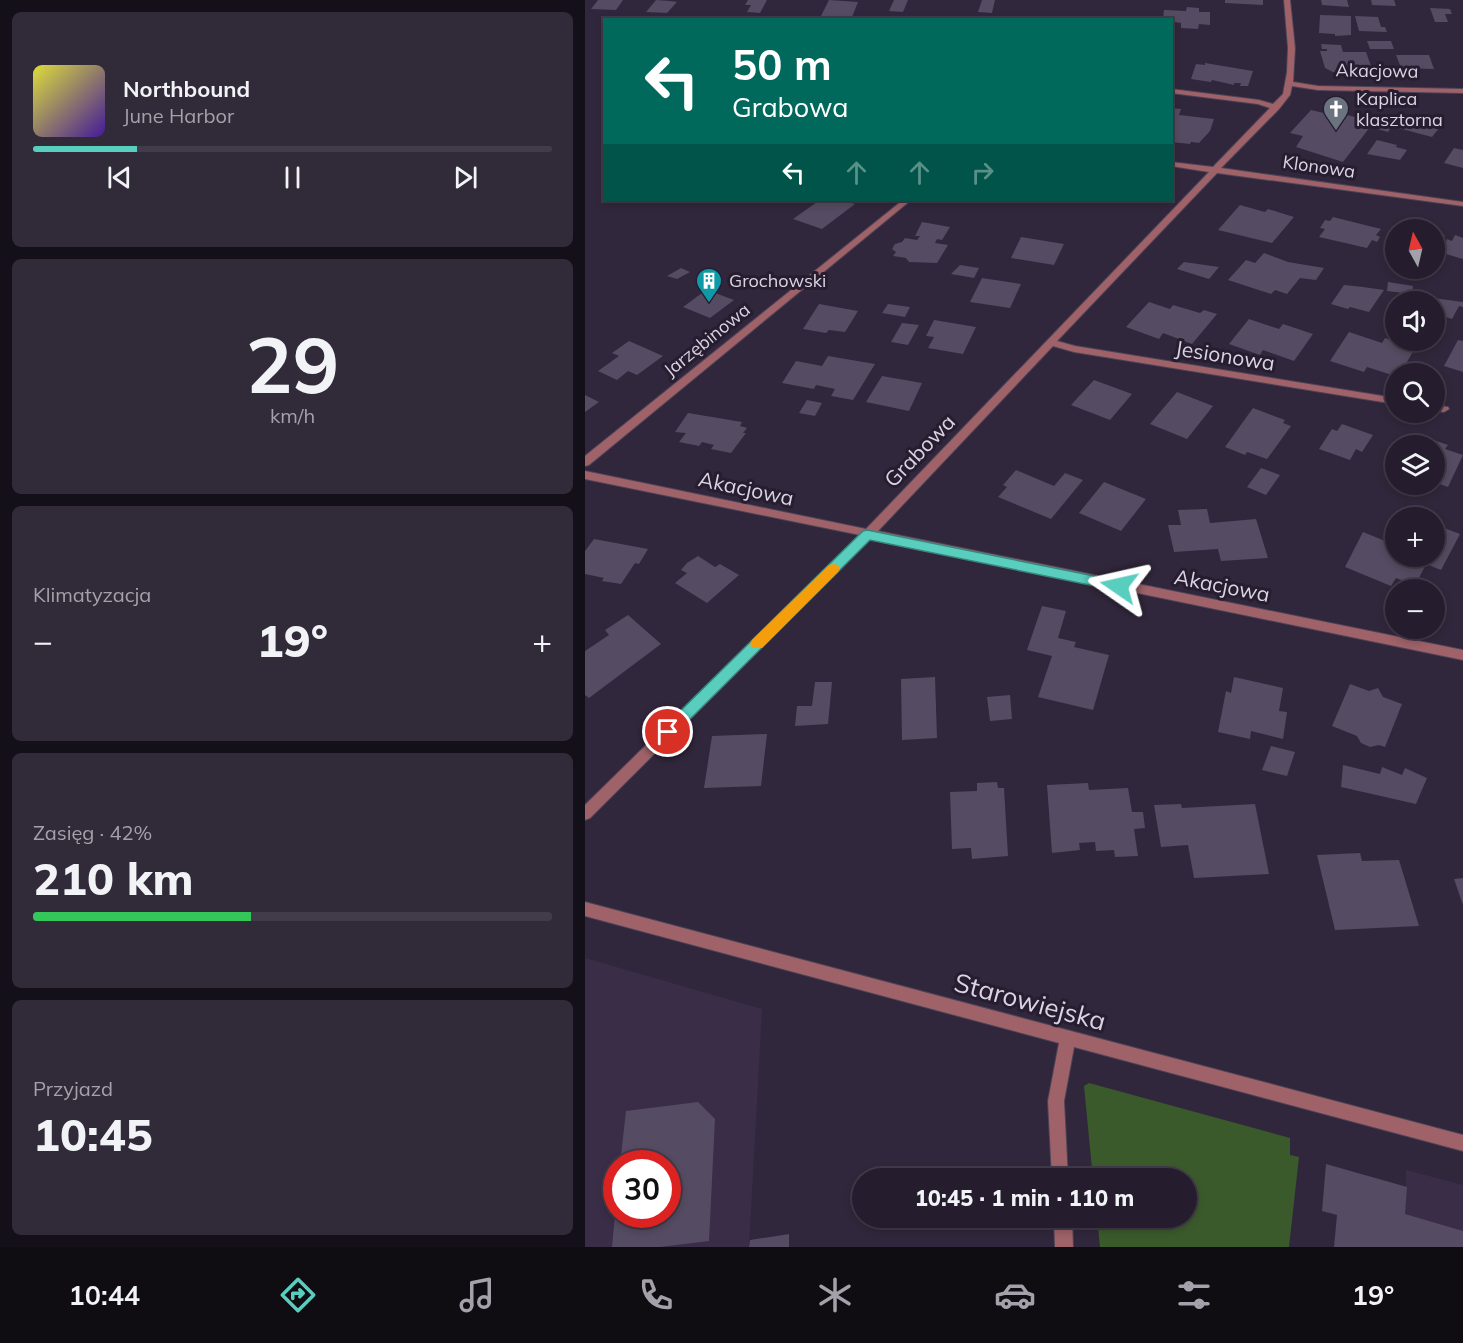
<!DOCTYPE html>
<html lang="pl">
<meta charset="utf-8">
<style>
:root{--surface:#251d2d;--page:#312a39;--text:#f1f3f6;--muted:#a3a2aa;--line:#423b49;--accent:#59cebf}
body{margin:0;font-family:Mulish,sans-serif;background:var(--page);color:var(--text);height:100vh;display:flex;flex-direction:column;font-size:22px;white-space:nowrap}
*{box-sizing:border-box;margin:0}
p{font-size:20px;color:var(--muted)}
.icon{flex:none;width:33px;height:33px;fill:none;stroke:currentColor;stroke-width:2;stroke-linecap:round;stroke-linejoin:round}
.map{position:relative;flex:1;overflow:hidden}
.panel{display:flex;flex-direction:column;gap:12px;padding:12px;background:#141019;width:585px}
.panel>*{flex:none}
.guide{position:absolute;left:18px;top:18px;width:570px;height:183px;border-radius:0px;box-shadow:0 3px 9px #0003,0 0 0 2px var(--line);background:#00695c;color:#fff;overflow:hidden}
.needle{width:39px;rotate:352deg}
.fabs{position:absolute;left:800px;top:219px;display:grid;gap:12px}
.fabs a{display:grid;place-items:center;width:60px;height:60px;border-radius:50%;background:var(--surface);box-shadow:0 3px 9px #0003,0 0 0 2px var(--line);font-size:30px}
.speed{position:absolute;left:18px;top:1150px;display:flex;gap:12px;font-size:30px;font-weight:700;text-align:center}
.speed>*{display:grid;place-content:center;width:78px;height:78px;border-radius:50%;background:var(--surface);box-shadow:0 3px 9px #0003,0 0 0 2px var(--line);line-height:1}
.speed .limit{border:9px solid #d22;background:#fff;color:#111}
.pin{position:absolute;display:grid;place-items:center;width:51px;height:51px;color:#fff;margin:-26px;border:3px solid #fff;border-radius:50%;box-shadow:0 2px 6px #0007}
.me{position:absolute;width:66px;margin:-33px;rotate:281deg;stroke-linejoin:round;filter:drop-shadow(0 0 4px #0008)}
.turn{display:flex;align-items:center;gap:21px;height:126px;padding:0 30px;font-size:27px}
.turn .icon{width:78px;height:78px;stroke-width:2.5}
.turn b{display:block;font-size:42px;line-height:51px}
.lanes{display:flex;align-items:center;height:57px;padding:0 30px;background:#0003;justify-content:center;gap:30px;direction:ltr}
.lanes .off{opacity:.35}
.big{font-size:45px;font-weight:800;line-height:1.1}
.panel .widget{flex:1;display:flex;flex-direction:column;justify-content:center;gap:9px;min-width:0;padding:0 21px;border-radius:9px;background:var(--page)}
.panel .dial{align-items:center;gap:0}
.dial b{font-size:78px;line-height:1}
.song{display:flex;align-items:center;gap:18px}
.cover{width:72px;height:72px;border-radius:9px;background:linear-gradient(135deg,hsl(60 70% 55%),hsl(260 70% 35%))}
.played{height:6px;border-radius:3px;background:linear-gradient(90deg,var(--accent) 20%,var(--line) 20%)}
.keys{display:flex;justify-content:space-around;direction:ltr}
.heat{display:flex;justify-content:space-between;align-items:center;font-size:33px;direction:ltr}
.charge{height:9px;border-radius:4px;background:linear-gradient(90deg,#34c759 42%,var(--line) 0)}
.trip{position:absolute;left:267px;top:1168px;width:345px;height:60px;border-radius:30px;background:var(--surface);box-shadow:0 3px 9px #0003,0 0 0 2px var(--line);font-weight:800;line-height:60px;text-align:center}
.dock{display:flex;height:96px;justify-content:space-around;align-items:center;background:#0f0c12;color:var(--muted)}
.dock .icon{width:42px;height:42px}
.dock .current{color:var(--accent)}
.dock b{font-size:27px;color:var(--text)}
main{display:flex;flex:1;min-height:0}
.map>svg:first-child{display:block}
</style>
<main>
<section class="panel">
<div class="widget">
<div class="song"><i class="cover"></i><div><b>Northbound</b><p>June Harbor</p></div></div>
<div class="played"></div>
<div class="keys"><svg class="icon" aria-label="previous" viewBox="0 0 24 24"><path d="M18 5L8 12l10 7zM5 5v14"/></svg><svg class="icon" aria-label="pause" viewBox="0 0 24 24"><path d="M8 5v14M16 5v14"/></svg><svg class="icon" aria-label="next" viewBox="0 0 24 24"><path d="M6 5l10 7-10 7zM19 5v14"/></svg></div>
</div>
<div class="widget dial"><b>29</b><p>km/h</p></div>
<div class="widget"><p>Klimatyzacja</p>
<div class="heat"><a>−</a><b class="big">19°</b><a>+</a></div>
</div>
<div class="widget"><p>Zasięg · 42%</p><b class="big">210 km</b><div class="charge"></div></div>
<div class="widget"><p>Przyjazd</p><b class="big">10:45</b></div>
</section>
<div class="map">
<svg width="878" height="1247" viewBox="0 0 878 1247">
<rect width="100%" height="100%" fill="#31273c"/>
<g fill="#3a2d48" fill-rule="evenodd">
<path d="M0,958L177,1009L164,1247H0ZM32,1164H82V1215H32Z"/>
<path d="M821,1170L878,1185V1247H819Z"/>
</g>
<path fill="#3b5a2c" d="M504,1083L705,1138V1155L714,1157L704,1247H515L512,1218H602V1179H508L499,1086Z"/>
<g fill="#554b62">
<path d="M13,0H38L31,10L6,9Z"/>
<path d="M71,0L85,1L92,2L82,13L61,12Z"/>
<path d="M163,0H182L175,13L162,12L166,5H160Z"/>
<path d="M244,0L273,2L267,17H273L272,20H234Z"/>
<path d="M309,0H323L318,12L304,11Z"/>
<path d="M397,0H410L407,13L393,12Z"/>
<path d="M640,0H678V5L640,3Z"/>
<path d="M736,0H762L764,7L737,5Z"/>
<path d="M786,0H809L811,6L787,5Z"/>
<path d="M602,7L614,8V12H625V25L614,24L613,29L596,28V23L578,20L579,10L601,11Z"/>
<path d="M845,8L865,9L867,14H860L863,22H850Z"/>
<path d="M735,15L766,16V35L750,36V34L734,33Z"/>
<path d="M770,16L793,17L796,27H800L802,32L774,31Z"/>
<path d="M782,41H806L809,49H785Z"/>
<path d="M736,44L756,45L758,52H781L787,69L780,73L748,72L740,68L735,51H742V49H737Z"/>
<path d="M811,55H844L849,69L816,68Z"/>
<path d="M620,63L668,71L663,86H655L656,83H649V85L627,80L626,82L606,79L611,64L620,65Z"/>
<path d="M586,108L596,109L594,115L629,119L625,131L614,143L606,142L605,144L586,142Z"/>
<path d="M726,110L756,117L758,114L790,122L792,119L809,124L803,132L785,127L758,162L711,147L718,136L705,133Z"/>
<path d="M822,116L835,119L837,117L844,118L859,122L847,137L813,128Z"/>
<path d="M792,140L812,145L811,147L822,150L815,160L782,154Z"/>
<path d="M869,148L878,150V168L859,163Z"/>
<path d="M235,200H256L270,204L237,229L208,219Z"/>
<path d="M655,205L680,212L683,209L709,217L687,243L633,230Z"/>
<path d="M748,217L796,229L791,235L795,237L792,242L787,240L782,248L734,237L740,229L735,228L740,220L745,221Z"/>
<path d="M337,222L365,227L357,240L352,239L350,243L363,245L352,263L324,262L321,258L308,256L311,252L307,249L310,244L317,242L320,238L332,240L335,236H330Z"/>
<path d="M849,232L860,235L856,240L861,242L862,239L867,241L870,235L878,238V259L854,252L849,256Z"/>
<path d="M436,237L479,244L469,265L426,258Z"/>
<path d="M679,253L703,262L739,268L731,280L715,278L702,294L690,290L686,294L643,280L661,260L670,263Z"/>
<path d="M599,262L634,267L624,279L592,269Z"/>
<path d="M375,265L394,268L389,278L366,274Z"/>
<path d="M96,268L105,272L92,279L82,276Z"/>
<path d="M397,278L436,284L425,308L385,302Z"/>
<path d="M803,282L828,286L827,294L802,291Z"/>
<path d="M759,285L778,287L799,290L784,312L765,307L763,309L746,304Z"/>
<path d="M121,290L133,294L149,300L125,318L98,307Z"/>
<path d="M848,298L878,302V307L874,306L867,319L849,313V302H845Z"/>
<path d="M564,302L585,309L588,305L615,313L619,310L632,314L607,344L578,333L574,339L541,327Z"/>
<path d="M234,304L273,311L260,332L244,330L241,333L218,329Z"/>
<path d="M303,304L325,307L320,317L297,313Z"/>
<path d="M664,319L694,329L698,324L728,334L709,361L678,350L675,355L644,344Z"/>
<path d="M349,320L391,327L378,354L343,348L349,337L341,336Z"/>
<path d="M317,323L334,325L323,345L306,342Z"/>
<path d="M764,332L797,343L800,338L830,348L815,374H810V376L782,367L779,372L745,361Z"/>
<path d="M873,340L878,341V372L859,366Z"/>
<path d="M44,341L78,356L52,375L43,371L32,380L13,371L34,356L27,353Z"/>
<path d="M243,356L290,364L268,400L246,396L250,389L231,385L229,389L197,383L211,361L237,366Z"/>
<path d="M297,376L337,383L324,411L281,402Z"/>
<path d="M509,380L547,394L525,420L486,405Z"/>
<path d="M592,392L628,406L602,439L565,424Z"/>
<path d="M0,395L14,402L0,412Z"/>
<path d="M222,400L237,403L230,416L214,413Z"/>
<path d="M668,408L700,420L698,423L706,426L682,459L662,452L660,455L640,447Z"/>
<path d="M103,413L157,422L155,426L162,428L158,433H161L146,453L126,449L129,445L117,442L114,446L94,442L101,433L90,432Z"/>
<path d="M757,424L788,435L777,452L771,449L765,460L734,449L747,429L752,431Z"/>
<path d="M837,436L863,445L860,449L878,455L863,487L849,482V446H832Z"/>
<path d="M676,468L695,475L681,495L662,487Z"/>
<path d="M431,470L469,486L480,473L498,480L466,519L413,497L422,487L418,485Z"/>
<path d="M519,482L561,499L536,531L494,513Z"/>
<path d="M622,509L625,523L671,519L683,558L636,561L633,549L589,552L583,525H596L593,510Z"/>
<path d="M859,528L875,534L856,570L841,564L830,586L811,578L806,586L760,567L778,532L810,545V556L843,558L849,556V548Z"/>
<path d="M9,539L63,549L54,564L50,563L36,584L17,581L19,578L0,574V551Z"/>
<path d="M113,556L130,567L135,564L154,575L122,603L90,583L102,573L96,570L102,563Z"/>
<path d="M457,606L481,611L473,638L491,642L489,647L524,655L508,710L453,697L467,656L442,650Z"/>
<path d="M43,615L76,644L4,698L0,695V651L24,635L20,630Z"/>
<path d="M350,677L352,738L317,740L316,679Z"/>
<path d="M649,677L698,688L694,711L702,712L698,739L666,731L665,739L633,732L641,691L646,693Z"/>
<path d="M230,682H247L243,724L210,726L212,706H227Z"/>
<path d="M765,684L784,691L793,688L798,697L817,704L800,747L794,745L785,747L776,743L772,736L747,726Z"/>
<path d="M425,695L427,719L405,721L402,697Z"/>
<path d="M182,734L176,786L119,788L127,736Z"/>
<path d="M686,746L710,752L702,776L677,770Z"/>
<path d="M758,765L795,774L797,767L817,775L820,768L842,778L831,804L756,787Z"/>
<path d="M412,782L413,788H419L423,856L387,859L386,848L367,849L365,792L392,791V783Z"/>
<path d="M503,783L504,790L543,788L547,812H558L560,828L549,829L553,856L530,857L529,850L511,851L510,842L494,843L495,850L467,853L462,785Z"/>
<path d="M596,804L597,808L670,804L684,874L609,878L603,845L576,847L569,805Z"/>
<path d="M775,853L777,861L814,860L834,926L750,930L732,855Z"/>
<path d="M878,878V905L869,879Z"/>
<path d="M113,1102L130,1119L124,1241L75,1247H27L30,1215H82V1164H35L41,1111Z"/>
<path d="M741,1164L822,1187L820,1214L878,1231V1247H749L752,1215L737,1211Z"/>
<path d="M204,1234V1247H164L165,1240Z"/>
</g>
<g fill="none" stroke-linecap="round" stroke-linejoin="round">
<defs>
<g id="street">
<path d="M699,0H705L710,48L708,82L733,86L878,89V93L733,90L707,86L705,95L694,109L636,168L878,202V206L632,173L472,341L490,346L810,398V404L489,352L468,346L293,531L878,650V660L286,538L5,818L0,820V805L275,535L0,479V471L281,529L624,172L586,166V162L628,167L685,108L673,104L586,93V89L674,100L688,104L698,94L702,72L703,48Z"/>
<path d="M318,200H326L4,465L0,466V456Z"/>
<path d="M849,405L863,407L864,409L859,412L849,411Z"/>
<path d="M0,902L878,1135V1151L489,1047L479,1101L483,1179H467L463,1101L474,1043L0,916Z"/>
<path d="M469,1218H487L488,1247H470Z"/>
</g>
</defs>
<use href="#street" stroke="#4c4357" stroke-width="2"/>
<use href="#street" fill="#9f6269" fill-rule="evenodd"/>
</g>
<path fill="#59cebf" stroke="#3a867c" stroke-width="1.5" d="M282,530L534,581L541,586L534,591L285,540L88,736L83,738L78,736L76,732L78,728L278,531Z"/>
<path fill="#f59e0b" d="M248,564L253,565L255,569L253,572L177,648H167L165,644L167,640L244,565Z"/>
<defs>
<symbol id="church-pin" viewBox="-11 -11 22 30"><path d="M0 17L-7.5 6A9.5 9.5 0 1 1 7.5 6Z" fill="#6b7280" stroke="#271d31"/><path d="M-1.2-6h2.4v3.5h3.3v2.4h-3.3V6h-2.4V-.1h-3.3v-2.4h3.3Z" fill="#fff"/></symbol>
<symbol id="building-pin" viewBox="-11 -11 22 30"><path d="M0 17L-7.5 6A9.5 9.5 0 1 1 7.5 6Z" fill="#0f9aa8" stroke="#271d31"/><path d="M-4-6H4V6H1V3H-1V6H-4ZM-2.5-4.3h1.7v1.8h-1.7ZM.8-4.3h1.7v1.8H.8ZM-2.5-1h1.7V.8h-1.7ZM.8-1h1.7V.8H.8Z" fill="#fff"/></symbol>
</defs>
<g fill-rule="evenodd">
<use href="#church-pin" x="736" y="94" width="30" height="40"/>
<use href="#building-pin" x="109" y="266" width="30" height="40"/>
</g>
<g text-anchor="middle" stroke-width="6" stroke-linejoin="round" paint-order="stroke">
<g font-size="18" fill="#dad4e2" stroke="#271d31">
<text transform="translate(792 71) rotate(1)" y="6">Akacjowa</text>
<text transform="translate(734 167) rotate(8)" y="6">Klonowa</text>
<text transform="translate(122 340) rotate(-39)" y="6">Jarzębinowa</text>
</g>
<g font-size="18" fill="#dad4e2" stroke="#271d31" text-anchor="start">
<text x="771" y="105">Kaplica<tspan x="771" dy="21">klasztorna</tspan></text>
<text x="144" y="287">Grochowski</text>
</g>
<g font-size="21" fill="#dad4e2" stroke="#271d31">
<text transform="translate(640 356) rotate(9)" y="7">Jesionowa</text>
<text transform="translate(335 451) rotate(-46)" y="7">Grabowa</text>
<text transform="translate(161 489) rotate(12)" y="7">Akacjowa</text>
<text transform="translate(637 586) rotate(11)" y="7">Akacjowa</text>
</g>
<g font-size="26" fill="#dad4e2" stroke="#271d31">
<text transform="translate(445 1002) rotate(15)" y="9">Starowiejska</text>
</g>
</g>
</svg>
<div class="fabs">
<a><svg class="needle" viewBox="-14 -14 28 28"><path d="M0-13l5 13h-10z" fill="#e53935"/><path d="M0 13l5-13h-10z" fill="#a3a2aa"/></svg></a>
<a><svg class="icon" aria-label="sound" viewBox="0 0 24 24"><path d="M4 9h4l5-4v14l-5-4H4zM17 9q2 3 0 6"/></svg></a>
<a><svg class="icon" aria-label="search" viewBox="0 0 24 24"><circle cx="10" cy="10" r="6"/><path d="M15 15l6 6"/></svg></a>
<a><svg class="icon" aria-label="layers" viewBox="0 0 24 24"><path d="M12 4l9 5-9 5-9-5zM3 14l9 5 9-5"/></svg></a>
<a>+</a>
<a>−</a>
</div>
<div class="speed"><div class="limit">30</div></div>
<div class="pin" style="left:83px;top:732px;background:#d93025"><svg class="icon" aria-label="arrive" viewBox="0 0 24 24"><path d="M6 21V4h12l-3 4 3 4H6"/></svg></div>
<svg class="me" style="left:534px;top:586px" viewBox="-20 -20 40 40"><path d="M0-17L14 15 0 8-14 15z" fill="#59cebf" stroke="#fff" stroke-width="4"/></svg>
<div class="trip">10:45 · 1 min · 110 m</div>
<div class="guide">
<div class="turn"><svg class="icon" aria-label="left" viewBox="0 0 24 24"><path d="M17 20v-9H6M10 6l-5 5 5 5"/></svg><div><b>50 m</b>Grabowa</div></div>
<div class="lanes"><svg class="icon" aria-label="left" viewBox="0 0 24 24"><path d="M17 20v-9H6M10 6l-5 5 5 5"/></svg><svg class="icon off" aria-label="ahead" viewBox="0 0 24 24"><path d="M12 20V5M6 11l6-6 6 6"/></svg><svg class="icon off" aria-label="ahead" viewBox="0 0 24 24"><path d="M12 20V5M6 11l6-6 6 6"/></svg><svg class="icon off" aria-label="right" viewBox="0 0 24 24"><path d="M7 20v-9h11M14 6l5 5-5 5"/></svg></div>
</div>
</div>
</main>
<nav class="dock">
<b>10:44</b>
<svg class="icon current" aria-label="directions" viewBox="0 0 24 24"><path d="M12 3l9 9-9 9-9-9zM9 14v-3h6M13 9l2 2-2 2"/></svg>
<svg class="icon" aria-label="music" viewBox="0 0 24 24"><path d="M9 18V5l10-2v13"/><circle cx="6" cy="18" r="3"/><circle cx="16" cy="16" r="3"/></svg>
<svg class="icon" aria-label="phone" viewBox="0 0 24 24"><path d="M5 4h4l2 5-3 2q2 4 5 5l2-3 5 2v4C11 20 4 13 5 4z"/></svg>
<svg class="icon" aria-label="climate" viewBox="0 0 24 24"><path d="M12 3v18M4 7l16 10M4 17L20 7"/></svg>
<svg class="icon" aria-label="car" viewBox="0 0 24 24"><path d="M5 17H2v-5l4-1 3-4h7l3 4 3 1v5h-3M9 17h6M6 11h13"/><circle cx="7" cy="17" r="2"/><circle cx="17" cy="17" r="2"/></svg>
<svg class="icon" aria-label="filters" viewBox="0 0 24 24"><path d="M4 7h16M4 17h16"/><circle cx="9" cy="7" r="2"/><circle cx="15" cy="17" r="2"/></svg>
<b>19°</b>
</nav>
